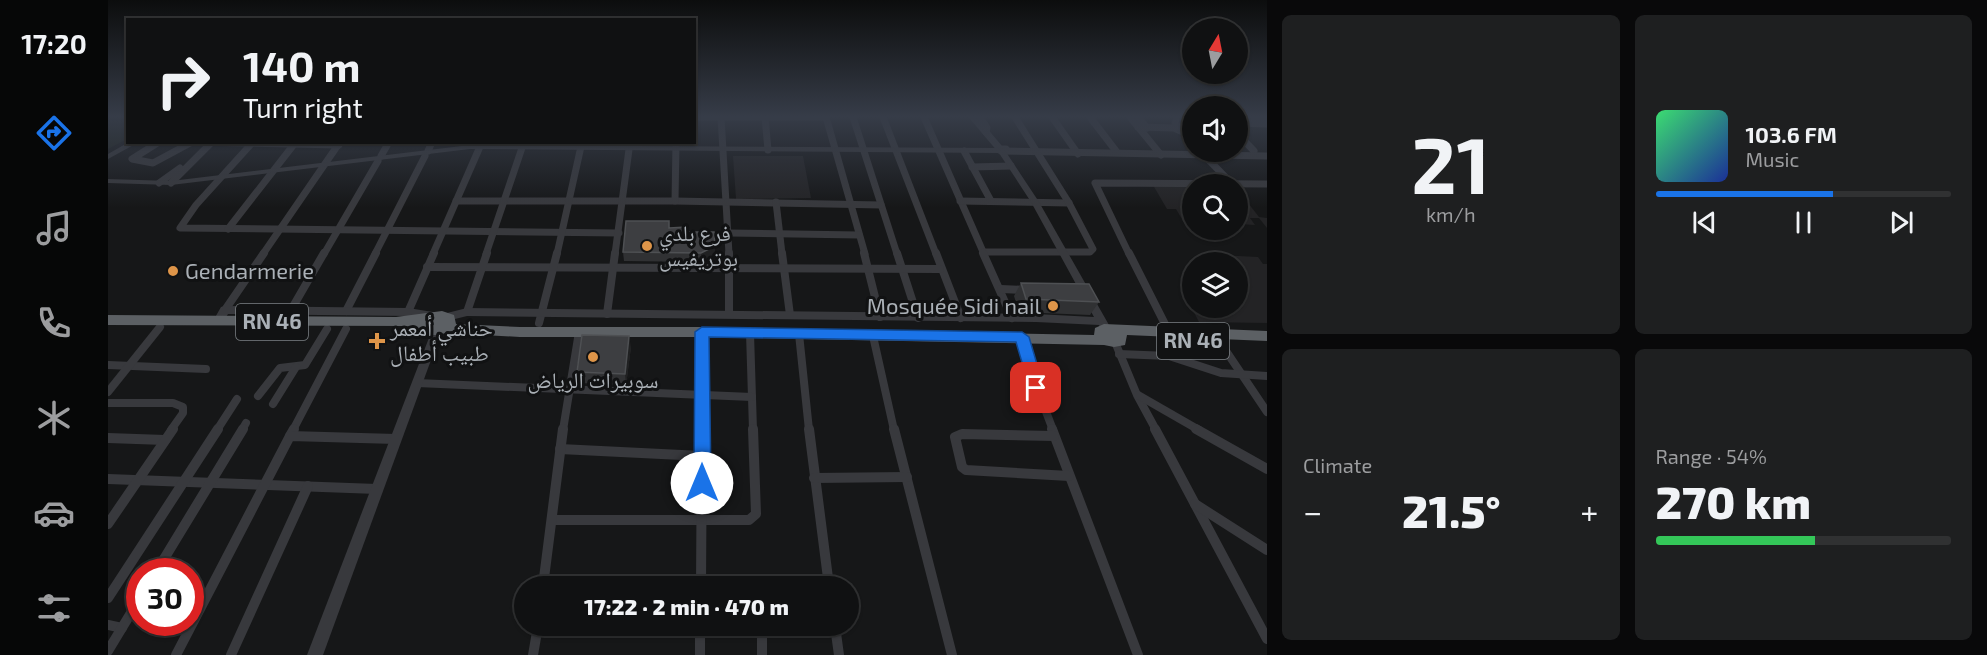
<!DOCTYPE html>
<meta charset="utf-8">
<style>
:root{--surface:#101112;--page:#1e1f20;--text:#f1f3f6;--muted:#9c9d9f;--line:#303132;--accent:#1a73e8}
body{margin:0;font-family:"Exo 2","Noto Naskh Arabic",sans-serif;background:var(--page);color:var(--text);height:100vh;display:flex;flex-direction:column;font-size:22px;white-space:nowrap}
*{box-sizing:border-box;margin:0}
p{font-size:20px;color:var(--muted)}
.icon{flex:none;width:33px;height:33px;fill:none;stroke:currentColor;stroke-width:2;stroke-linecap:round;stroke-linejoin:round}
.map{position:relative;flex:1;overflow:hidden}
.drawer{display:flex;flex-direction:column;gap:15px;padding:15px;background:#09090a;width:720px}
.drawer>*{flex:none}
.banner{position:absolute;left:18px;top:18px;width:570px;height:126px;border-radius:0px;box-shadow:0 2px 4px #0004,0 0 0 2px var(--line);background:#101112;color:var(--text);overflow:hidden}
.needle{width:39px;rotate:10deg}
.fabs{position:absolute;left:1074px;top:18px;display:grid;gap:12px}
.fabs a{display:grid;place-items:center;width:66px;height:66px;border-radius:50%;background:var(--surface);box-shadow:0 2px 4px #0004,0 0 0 2px var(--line);font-size:30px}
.speed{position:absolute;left:18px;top:558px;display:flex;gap:12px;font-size:30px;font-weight:700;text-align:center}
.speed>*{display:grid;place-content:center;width:78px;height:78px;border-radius:50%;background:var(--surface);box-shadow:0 2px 4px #0004,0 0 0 2px var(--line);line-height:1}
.speed .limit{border:9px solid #d22;background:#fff;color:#111}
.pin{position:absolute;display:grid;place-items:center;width:51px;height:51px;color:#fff;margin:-26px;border-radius:12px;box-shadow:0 3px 9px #0006}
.me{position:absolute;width:66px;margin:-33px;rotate:0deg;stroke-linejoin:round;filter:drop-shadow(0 0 4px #0008)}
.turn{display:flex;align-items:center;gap:21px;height:126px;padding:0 18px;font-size:27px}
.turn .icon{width:78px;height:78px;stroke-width:2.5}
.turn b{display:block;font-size:42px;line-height:51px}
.big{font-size:45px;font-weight:800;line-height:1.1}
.drawer .card{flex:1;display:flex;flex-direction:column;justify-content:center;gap:9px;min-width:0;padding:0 21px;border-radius:9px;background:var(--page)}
.drawer .dial{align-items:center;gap:0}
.dial b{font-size:78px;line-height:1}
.song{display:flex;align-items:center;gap:18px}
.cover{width:72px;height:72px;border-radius:9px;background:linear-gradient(135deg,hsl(140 70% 55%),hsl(230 70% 35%))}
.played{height:6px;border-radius:3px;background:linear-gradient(90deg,var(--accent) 60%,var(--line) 60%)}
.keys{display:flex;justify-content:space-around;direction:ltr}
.heat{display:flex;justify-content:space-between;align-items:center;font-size:33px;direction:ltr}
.charge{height:9px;border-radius:4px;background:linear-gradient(90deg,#34c759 54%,var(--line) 0)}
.drawer .tiles{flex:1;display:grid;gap:15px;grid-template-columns:repeat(2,1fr)}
.trip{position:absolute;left:406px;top:576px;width:345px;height:60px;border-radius:30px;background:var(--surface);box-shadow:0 2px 4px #0004,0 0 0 2px var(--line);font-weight:800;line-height:60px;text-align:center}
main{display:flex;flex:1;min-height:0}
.menu{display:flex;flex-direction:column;width:108px;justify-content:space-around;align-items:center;background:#060707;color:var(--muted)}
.menu .icon{width:42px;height:42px}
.menu .active{color:var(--accent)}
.menu b{font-size:27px;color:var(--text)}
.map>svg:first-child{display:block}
</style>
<main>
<nav class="menu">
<b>17:20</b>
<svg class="icon active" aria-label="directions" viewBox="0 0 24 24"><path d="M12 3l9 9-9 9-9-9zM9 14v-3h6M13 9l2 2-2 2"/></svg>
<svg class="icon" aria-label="music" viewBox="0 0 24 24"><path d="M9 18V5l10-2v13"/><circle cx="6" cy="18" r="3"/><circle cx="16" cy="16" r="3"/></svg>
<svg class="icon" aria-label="phone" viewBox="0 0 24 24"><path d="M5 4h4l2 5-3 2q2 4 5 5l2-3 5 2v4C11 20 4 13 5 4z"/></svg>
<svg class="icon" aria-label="climate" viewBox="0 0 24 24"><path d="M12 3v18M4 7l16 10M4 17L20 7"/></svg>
<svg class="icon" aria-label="car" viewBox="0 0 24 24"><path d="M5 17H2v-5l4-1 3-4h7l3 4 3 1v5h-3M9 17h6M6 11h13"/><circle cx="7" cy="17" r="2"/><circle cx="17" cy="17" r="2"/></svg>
<svg class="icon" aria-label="filters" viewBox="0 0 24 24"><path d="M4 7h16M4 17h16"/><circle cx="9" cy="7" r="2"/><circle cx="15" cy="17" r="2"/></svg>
</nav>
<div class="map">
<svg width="1159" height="655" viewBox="0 0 1159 655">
<rect width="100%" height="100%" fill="#161718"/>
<g fill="#232325">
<path d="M625,156H695L703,198L628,199Z"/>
<path d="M1045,185L1084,186V227L1078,226L1068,209H1059Z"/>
<path d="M1130,190L1151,217L1159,218V228L1151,218H1142L1147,225L1130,224Z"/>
<path d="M1111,255L1150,257L1155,264H1159V323L1091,322L1075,291L1084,292V308H1130V295H1137L1130,283V262H1116Z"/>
</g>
<path fill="#1d221d" d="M0,117H20L19,139L0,149Z"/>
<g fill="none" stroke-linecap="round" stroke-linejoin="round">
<g stroke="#38393d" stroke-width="7">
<path d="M586,117H654"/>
<path d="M613,117L621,254"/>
<path d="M657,117L660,150"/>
<path d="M659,117H718"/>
<path d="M718,117L757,254"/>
<path d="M745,117L789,254"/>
<path d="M775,117L828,254"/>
<path d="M816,117L876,254"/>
<path d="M865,117L892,149H898"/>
<path d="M872,117L879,128L878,132"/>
<path d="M944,117L970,154"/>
<path d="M982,117L1008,151"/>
<path d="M1022,117L1053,155"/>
<path d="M1030,117L1039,128"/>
<path d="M1069,117L1067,123L1072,129"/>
<path d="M1144,117L1159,121"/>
<path d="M1130,123L1159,124"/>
<path d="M1030,127L1066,128L1084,136"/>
<path d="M1130,134L1146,151"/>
<path d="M51,142L24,159L45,163L84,142"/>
<path d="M90,142L231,145"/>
<path d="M145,142L88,205L72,228L511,233"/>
<path d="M320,151L324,142"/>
<path d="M856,151L883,201"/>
<path d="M893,151L1159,156"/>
<path d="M1096,155L1123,183"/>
<path d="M273,156L281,142"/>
<path d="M864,167L903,166"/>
<path d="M51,183L72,168"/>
<path d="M63,183L103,143"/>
<path d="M348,201H567L773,205"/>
<path d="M567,201L568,142"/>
<path d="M852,201L961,203"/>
<path d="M668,202L674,254"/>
<path d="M120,229L187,143"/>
<path d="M621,233L751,235"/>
<path d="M876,252H982L985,249L961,203L907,117"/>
<path d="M155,254L232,142"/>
<path d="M216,254L270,161"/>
<path d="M267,254L317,156"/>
<path d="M325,254L374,142"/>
<path d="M378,254L416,142"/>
<path d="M449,254L474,142"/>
<path d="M507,254L522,142"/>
<path d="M1021,254L987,183L1159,184"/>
</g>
<g stroke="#38393d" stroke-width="8">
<path d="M674,253L682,315"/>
<path d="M756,253L772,317"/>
<path d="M789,253L810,318"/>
<path d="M828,253L853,318"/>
<path d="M875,253L904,318"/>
<path d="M1021,253L1061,332"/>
<path d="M319,267L832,269"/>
<path d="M893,289L920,290"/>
<path d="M117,310L156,253"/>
<path d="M183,310L216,253"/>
<path d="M238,311L268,253"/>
<path d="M300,312L326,253"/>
<path d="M359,312L379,253"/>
<path d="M499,314L507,253"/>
<path d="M621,314V253"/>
<path d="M431,323L449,253"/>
<path d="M642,333L645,430"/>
<path d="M691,334L701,430"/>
<path d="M765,336L786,430"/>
<path d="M914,337L929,388L945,430"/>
<path d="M1007,342L1029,395L1048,430"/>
<path d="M1112,342L1159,412"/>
<path d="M1011,354L1061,356L1113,373L1159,376"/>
<path d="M0,365L98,369"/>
<path d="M309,383L644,397"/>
<path d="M0,392L52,327"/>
<path d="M1030,395L1091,430"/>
<path d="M150,396L172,368L197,365L219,329"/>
<path d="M0,403H65L75,407V413L63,430"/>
<path d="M165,404L188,367"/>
<path d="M109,430L129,399"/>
<path d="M134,430L138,423"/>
<path d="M185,430L238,329"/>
<path d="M455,430L471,332"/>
<path d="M594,430V332"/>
</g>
<g stroke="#38393d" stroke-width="10">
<path d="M701,429L721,586"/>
<path d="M786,429L844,655"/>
<path d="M944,429L1030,655"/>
<path d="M1047,429L1159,639"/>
<path d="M1088,429L1159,469"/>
<path d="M182,436L186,429"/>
<path d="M946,436L854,434L847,437L854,467L858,470L961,476"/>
<path d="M0,438L57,440"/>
<path d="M452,449L594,456"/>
<path d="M706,478L799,477"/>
<path d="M0,479L269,489"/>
<path d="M1087,504L1159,550"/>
<path d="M445,520H641L648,514L645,429"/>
<path d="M0,524L65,429"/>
<path d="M48,572L135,429"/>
<path d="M435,586L455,429"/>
<path d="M593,586L594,429"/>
<path d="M0,598L110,429"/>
<path d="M0,625L14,628"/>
<path d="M592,626V655"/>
<path d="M654,626V655"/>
<path d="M727,626L731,655"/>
<path d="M0,651L32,598"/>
<path d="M68,655L182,436L288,439"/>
<path d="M123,655L200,486"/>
<path d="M425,655L430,626"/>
</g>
<g fill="#38393d" fill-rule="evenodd">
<path d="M21,142H31L0,159V154Z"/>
<path d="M362,145L893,148L896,149L931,202L1001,325L996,329L992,328L991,325L928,322L359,316L339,321L334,317L335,314L359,308L928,314L986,317L923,202L891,153L362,149L63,185L0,183V179L63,181Z"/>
<path d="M117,306L300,308L325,312L330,316L325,320L300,316L120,314L114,324H106L105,321L113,307Z"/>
<path d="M329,326L334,330L215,655H199L324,330Z"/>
</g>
<path fill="#5c6064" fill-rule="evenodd" d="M334,311L346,315L348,324L412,327H594L986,335L987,328L996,324L1159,331V341L1019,335L1017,345L1006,347L996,345L594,337H412L339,333L327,335L300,333L298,329L300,326L0,325V315L288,317Z"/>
</g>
<g fill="#303133">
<path d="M561,228L579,232L607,255L593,262L516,261L515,252Z"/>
<path d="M913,283L991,302L982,315L911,312L906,296Z"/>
<path d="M523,347L518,385L471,383L469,372Z"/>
</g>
<g fill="#202122">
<path d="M607,246V255L593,262V253Z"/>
<path d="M521,336L523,347L518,385L517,374Z"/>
</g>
<g fill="#3d3e41" stroke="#4e5053" stroke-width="1.5">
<path d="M518,221H561V228L578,227L579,232H606L607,246L593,253L515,252Z"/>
<path d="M913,283L981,284L991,302L918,299Z"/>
<path d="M474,335L521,336L517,374L469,372Z"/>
</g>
<linearGradient id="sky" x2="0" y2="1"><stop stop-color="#0c0d0d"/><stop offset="0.56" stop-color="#363c48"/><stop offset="1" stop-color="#363c48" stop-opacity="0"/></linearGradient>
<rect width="1159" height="208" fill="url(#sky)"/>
<path fill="#1a73e8" stroke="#114b97" stroke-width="1.5" d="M594,327L914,332L921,337L936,388L934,393H923L908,342L601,337L603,483L600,488L594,490L589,488L586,483L587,332Z"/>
<g fill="#de9549" stroke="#111213" stroke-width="2">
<circle cx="539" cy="246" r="6"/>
<circle cx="65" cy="271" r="6"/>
<circle cx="945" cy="306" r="6"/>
<path d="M266 332h6v6h6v6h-6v6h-6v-6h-6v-6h6z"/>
<circle cx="485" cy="357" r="6"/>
</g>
<g text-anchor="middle" stroke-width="6" stroke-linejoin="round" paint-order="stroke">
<g fill="#111213" stroke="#7c8185" stroke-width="1.5">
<rect x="128" y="304" width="72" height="36" rx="4.5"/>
<rect x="1049" y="323" width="72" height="36" rx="4.5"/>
</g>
<g font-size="21" font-weight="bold" fill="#aab0b6">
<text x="164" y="329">RN 46</text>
<text x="1085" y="348">RN 46</text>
</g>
<g font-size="22" fill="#aab0b6" stroke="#111213" text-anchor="start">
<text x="551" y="241">فرع بلدي<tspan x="551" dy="25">بوتريفيس</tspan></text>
<text x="77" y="279">Gendarmerie</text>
<text x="933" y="314" text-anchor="end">Mosquée Sidi nail</text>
<text x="282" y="336">حناشي أمعمر<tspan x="282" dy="25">طبيب أطفال</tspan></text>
<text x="485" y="388" text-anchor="middle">سوبيرات الرياض</text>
</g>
</g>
</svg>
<div class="fabs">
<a><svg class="needle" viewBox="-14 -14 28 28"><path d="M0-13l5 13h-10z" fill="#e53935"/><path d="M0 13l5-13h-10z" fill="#9c9d9f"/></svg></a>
<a><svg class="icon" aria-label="sound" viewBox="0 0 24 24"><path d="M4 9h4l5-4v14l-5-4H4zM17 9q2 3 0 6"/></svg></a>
<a><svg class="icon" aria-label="search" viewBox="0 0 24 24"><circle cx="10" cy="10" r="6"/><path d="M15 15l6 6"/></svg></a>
<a><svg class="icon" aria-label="layers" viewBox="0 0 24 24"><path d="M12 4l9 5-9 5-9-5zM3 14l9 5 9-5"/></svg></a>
</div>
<div class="speed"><div class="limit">30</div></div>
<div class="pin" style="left:928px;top:388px;background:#d93025"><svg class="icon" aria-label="arrive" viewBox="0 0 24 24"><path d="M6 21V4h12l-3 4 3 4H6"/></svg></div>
<svg class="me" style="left:594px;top:483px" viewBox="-20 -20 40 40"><circle r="19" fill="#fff"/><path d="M0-13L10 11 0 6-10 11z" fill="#1a73e8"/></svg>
<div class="trip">17:22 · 2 min · 470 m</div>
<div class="banner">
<div class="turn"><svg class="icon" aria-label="right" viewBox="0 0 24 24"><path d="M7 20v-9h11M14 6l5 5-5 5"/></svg><div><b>140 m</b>Turn right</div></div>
</div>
</div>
<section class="drawer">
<div class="tiles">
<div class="card dial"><b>21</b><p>km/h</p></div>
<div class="card">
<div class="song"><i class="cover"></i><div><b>103.6 FM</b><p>Music</p></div></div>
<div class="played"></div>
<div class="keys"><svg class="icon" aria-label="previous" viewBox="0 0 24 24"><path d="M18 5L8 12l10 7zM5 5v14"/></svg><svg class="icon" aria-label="pause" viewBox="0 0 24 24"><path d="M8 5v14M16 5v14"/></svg><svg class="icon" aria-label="next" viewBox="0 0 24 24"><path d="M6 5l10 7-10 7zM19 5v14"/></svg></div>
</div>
<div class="card"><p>Climate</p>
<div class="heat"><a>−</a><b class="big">21.5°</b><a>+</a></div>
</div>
<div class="card"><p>Range · 54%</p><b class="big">270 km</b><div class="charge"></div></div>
</div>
</section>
</main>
